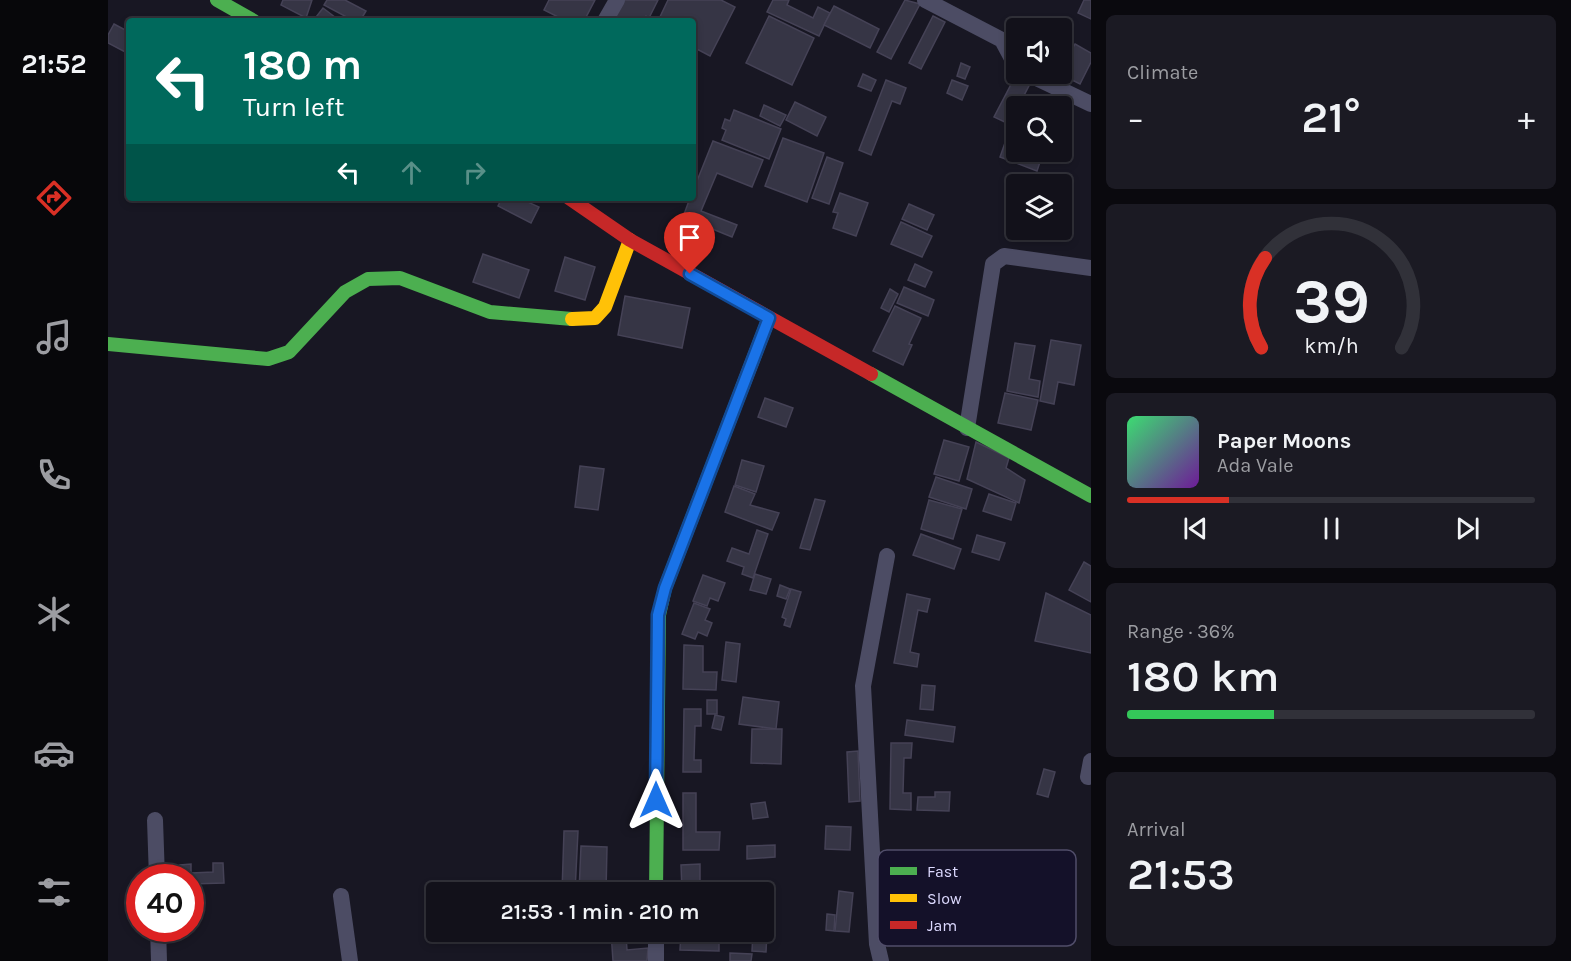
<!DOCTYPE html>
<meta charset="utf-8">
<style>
:root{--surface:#12111a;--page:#1b1a23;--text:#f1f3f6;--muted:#9c9da2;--line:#313139;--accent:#d93025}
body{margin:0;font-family:Karla,sans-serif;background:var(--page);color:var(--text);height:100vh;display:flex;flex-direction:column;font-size:22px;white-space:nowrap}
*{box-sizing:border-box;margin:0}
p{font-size:20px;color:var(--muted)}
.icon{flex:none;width:33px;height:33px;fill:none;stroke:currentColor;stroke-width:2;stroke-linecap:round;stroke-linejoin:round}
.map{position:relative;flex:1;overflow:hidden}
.details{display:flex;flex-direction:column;gap:15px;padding:15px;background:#0a090e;width:480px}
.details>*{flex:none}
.hud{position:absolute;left:18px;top:18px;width:570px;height:183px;border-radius:6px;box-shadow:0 3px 9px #0003,0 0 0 2px var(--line);background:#00695c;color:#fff;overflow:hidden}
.controls{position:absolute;left:898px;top:18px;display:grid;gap:12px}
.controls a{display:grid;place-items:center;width:66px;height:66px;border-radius:6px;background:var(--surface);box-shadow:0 3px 9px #0003,0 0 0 2px var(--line);font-size:30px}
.speed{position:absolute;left:18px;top:864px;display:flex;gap:12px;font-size:30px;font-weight:700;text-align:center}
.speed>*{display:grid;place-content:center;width:78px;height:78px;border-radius:50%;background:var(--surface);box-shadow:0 3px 9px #0003,0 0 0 2px var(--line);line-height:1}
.speed .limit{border:9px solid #d22;background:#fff;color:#111}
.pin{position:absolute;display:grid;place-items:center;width:51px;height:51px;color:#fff;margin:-62px -26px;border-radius:50% 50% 50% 0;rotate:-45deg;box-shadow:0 0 6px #0007}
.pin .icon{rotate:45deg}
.me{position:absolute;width:66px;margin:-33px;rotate:0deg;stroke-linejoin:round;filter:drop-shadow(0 0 4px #0008)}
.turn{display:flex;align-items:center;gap:21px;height:126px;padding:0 18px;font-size:27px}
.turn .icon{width:78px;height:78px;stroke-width:2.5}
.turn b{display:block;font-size:42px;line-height:51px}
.lanes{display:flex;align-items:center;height:57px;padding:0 18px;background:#0003;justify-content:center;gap:30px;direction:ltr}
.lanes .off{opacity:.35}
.big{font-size:45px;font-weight:600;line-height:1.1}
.details .widget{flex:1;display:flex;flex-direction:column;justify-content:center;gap:9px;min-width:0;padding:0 21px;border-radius:9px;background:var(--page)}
.details .dial{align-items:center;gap:0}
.dial svg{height:156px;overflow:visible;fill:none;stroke:var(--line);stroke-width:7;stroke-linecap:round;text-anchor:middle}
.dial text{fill:var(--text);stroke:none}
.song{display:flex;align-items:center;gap:18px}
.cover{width:72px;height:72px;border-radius:9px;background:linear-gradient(135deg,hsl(140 70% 55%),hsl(280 70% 35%))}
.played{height:6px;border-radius:3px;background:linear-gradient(90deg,var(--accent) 25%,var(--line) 25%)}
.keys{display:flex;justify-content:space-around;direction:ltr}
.heat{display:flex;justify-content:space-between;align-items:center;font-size:33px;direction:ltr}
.charge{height:9px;border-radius:4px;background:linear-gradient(90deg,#34c759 36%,var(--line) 0)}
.trip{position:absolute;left:318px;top:882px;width:348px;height:60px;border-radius:6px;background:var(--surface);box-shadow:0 3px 9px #0003,0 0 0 2px var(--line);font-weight:600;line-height:60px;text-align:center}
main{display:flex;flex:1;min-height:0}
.tabs{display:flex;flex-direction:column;width:108px;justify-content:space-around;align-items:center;background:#07070a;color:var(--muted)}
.tabs .icon{width:42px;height:42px}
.tabs .active{color:var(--accent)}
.tabs b{font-size:27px;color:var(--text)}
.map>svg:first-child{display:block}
</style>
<main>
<nav class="tabs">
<b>21:52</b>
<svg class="icon active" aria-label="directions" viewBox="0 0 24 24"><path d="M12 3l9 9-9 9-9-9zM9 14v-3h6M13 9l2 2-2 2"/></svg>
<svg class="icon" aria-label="music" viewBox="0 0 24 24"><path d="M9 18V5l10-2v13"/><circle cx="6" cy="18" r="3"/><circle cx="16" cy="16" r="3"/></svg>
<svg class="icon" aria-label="phone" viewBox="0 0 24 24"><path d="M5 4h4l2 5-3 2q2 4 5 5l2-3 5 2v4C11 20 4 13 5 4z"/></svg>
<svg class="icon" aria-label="climate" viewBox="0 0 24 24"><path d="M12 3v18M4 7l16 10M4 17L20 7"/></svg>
<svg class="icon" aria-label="car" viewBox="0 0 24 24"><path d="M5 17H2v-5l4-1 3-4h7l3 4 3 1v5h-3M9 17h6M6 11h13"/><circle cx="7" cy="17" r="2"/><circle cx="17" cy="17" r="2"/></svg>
<svg class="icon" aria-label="filters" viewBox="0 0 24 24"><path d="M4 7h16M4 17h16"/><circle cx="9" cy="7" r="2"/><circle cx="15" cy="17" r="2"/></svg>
</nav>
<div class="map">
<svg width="983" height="961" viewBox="0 0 983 961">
<rect width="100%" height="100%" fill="#181723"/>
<g fill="#363545" stroke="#454256" stroke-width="1.5">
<path d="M175,0H204L198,18L173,5Z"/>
<path d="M219,0H237L258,11L252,21H246L216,5Z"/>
<path d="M441,0H487L476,21H458L436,10Z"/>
<path d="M513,0H550L541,18L538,16L535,21H502Z"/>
<path d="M560,0H613L627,7L602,56L585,47V21H550Z"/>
<path d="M665,0H681L679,5L705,18L710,7L722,13L711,36L659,12Z"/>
<path d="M797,0L812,4L783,59L769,52Z"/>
<path d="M976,0H983V19L970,13Z"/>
<path d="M726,6L771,29L762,48L716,25Z"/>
<path d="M215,8L232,21H205Z"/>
<path d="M661,16L706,38L684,85L638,63Z"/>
<path d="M825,16L837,22L813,69L801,63Z"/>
<path d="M6,24L21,32V54L0,43V35Z"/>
<path d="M967,44L983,53V62L972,84L952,74Z"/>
<path d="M853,63L862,67L857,79L849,76Z"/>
<path d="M909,73L924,80L901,124L886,117Z"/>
<path d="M755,74L768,80L763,91L750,86Z"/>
<path d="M778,80L798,88L792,104L784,101L763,155L751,150Z"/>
<path d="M844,80L860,86L854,100L839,93Z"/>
<path d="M687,102L718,117L709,136L678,120Z"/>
<path d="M656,105L678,115L672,126L652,116Z"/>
<path d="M626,110L673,129L661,159L614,140L618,130L614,128L617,119L622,121Z"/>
<path d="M675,138L716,153L699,202L657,186Z"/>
<path d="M898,140L909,144V152L935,153L929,171L892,157Z"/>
<path d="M605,141L655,160L644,187L609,173L593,211L629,225L624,237L575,217L582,198H585V191Z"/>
<path d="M719,157L735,163L721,204L704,198Z"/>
<path d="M732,193L760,203L748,236L725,228L730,213L725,212Z"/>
<path d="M394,198H411L431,207L423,223L390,206Z"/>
<path d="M801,204L826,215L819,230L794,219Z"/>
<path d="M793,222L824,236L814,257L783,244Z"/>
<path d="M375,254L421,270L411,298L365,282Z"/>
<path d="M457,257L487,267L477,300L447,291Z"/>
<path d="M807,264L824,272L817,287L800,280Z"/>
<path d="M796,287L826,300L820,316L789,303Z"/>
<path d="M782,289L790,294L781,312L773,308Z"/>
<path d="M517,296L582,308L574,348L510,335Z"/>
<path d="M787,306L813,318L801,344L804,345L795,365L765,351Z"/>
<path d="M943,340L973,345L966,385L950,382L946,404L932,401Z"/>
<path d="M907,343L927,346L921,379L932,381L930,397L899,391Z"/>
<path d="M897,393L930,400L923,430L890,423Z"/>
<path d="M657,398L685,408L678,427L650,417Z"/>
<path d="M836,440L861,447L851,481L826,474Z"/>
<path d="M868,442L901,458L898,468L917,480L911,503L859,479Z"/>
<path d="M634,460L656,466L648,492L627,485Z"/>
<path d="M472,466L496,469L490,510L467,507Z"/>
<path d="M828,477L864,489L858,509L821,497Z"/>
<path d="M626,486L647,494L642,505L671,513L664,530L617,512Z"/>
<path d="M881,494L908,503L903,520L875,511Z"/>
<path d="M707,499L717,501L702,550L692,548Z"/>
<path d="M821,500L854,509L845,539L813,529Z"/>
<path d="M649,530L660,534L645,578L634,574L636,567L619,561L624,548L641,554Z"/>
<path d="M813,534L853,549L846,569L805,555Z"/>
<path d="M869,535L897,543L891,560L864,552Z"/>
<path d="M976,562L983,566V602L961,590Z"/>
<path d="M647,574L663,579L658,594L642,590Z"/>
<path d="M595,575L617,583L610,601L602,598L599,606L585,601Z"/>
<path d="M672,585L682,589L678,599L669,596Z"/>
<path d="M683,589L693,592L682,627L676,625L678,619L674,617Z"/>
<path d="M938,593L983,615V653L927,641Z"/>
<path d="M799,594L822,599L819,612L810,610L802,652L811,654L809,667L786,663Z"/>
<path d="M586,603L602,609L597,620L604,623L599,636L590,632L587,639L574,634Z"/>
<path d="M618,642L632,644L628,682L614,680Z"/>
<path d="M576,645L595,646V672H609L608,690L575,689Z"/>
<path d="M814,685L827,686L825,710L812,709Z"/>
<path d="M635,697L671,702L668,729L631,724Z"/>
<rect x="599" y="700" width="10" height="14"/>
<path d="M576,709H593V726H587L586,760H593V772H575Z"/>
<path d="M607,715L616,717L613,730L604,728Z"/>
<path d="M799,720L847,727L845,742L797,735Z"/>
<path d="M644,729H674L673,764L643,763Z"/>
<path d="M783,743H804L803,758H796L795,793H803V810L782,809Z"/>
<path d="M750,751L752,801L741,802L739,752Z"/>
<path d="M936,769L947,772L940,797L929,794Z"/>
<path d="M827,792H842L841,811L809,810L810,797H827Z"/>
<path d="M575,793H588V832H612L611,850H575Z"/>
<path d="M657,802L660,817L645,819L643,804Z"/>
<path d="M718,826L743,827L742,850L717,849Z"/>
<path d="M456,831H470L467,892H454Z"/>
<path d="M667,845V857L639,859V846Z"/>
<path d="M473,846L499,847L498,892H471Z"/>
<path d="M105,863H115L116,883L82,884V878H72V865L83,864V873L105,872Z"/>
<path d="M592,864V891H574L573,865Z"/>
<path d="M731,891L745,893L741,932L727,931Z"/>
<path d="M656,897H661L658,952L644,951L645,932H656Z"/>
<path d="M719,914L727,915L726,931L718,930Z"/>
<path d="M503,932H522V935H518L519,950L540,948L539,961H505Z"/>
<path d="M573,932L611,935V951L572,950Z"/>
<path d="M622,953L644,954L643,961H622Z"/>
</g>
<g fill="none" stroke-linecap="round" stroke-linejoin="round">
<g stroke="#4c4c64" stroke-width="16">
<path d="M817,0L894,40L909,68"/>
<path d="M497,21L509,0"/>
<path d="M920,74L983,104"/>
<path d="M859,428L885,264L896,256L983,268"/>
<path d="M980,777L983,761"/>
<path d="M47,820L49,878"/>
<path d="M233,896L242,961"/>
<path d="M50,928L51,961"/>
<path d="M548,961V932"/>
<path d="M773,961L769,944L755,686L779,556"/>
</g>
<g stroke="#4caf50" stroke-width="14">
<path d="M109,0L146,21"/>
<path d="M0,344L160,359L181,352L237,292L260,279L292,278L382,312L464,319"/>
<path d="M763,374L983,496"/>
<path d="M548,892L551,615L557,588L634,388"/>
</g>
<g stroke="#ffc107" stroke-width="14">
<path d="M464,319L487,318L497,307L522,240"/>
<path d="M634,388L661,318"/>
</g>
<path stroke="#c62828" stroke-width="14" d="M461,198L522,240L763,374"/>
</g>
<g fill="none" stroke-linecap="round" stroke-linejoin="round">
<defs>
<path id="route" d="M548,800L550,615L557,588L661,318L582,274"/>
</defs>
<use href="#route" stroke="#114b97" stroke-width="15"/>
<use href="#route" stroke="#1a73e8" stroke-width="10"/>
</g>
<rect x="770" y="850" width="198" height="96" rx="9" fill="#141129" stroke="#504d69" stroke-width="1.5"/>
<rect x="782" y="867" width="27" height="8" fill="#4caf50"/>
<rect x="782" y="894" width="27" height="8" fill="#ffc107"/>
<rect x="782" y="921" width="27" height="8" fill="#c62828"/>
<g font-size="16" fill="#dcd9fe">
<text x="819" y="877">Fast</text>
<text x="819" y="904">Slow</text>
<text x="819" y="931">Jam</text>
</g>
</svg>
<div class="controls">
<a><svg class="icon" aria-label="sound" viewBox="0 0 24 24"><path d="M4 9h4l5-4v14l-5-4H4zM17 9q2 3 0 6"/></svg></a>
<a><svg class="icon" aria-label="search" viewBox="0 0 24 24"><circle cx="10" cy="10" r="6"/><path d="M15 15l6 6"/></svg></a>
<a><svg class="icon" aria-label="layers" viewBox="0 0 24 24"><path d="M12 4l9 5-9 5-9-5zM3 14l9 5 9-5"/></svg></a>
</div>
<div class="speed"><div class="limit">40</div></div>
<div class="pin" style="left:582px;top:274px;background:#d93025"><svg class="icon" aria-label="arrive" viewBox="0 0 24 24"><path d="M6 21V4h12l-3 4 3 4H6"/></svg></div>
<svg class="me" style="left:548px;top:800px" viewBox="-20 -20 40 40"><path d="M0-17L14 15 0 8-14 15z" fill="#1a73e8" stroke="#fff" stroke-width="4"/></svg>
<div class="trip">21:53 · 1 min · 210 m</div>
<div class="hud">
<div class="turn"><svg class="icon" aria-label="left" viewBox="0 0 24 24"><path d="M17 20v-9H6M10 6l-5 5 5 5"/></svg><div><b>180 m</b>Turn left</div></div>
<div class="lanes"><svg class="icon" aria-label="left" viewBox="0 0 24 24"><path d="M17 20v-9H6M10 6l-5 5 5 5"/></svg><svg class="icon off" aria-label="ahead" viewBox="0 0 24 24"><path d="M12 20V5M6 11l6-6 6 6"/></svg><svg class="icon off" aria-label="right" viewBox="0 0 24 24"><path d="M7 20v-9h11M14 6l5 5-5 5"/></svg></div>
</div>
</div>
<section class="details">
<div class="widget"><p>Climate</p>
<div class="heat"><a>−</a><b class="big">21°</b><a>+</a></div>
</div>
<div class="widget dial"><svg viewBox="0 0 100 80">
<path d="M14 69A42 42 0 1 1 86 69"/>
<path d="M14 69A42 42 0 0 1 16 23" stroke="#d93025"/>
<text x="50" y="56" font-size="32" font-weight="700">39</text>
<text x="50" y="72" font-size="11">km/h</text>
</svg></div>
<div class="widget">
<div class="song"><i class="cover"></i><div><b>Paper Moons</b><p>Ada Vale</p></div></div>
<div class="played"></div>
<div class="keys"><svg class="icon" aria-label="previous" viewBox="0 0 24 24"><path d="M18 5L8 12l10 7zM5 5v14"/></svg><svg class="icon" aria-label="pause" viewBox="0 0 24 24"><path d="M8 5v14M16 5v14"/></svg><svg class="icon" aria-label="next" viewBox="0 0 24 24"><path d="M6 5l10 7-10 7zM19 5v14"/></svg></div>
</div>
<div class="widget"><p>Range · 36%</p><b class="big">180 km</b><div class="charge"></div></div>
<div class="widget"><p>Arrival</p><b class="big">21:53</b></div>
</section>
</main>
